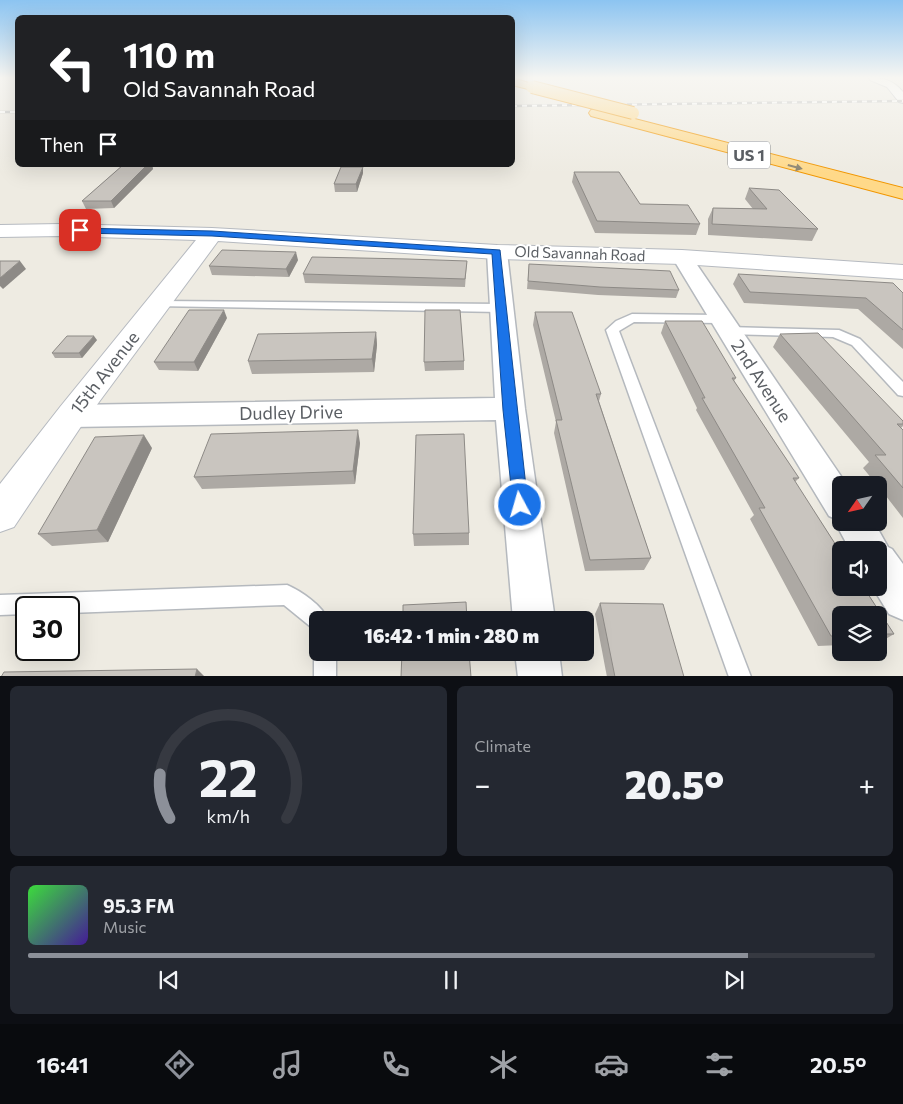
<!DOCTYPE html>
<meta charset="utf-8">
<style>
:root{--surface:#171b24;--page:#242831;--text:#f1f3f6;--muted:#9ea1a6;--line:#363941;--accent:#8c9099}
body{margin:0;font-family:Commissioner,sans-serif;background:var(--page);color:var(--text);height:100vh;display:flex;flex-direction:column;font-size:19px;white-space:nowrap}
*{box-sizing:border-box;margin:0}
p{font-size:16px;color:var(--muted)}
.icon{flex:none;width:28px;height:28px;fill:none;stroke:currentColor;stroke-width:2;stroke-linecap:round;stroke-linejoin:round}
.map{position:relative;height:676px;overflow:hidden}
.sheet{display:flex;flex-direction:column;gap:10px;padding:10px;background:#0d0f14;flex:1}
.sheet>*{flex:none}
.top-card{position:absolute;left:15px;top:15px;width:500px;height:152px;border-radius:8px;box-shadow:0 5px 20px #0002;background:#202124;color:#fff;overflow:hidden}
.needle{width:32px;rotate:236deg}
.fabs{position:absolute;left:832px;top:476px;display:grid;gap:10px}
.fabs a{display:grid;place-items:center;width:55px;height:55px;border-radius:8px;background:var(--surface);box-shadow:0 5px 20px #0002;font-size:25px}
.speed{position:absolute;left:15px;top:596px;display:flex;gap:10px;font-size:25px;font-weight:700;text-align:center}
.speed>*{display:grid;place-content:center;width:65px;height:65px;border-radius:50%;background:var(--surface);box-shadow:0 5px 20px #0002;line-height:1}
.speed .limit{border:2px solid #111;border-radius:8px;background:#fff;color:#111}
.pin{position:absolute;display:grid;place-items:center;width:42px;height:42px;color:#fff;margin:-21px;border-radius:10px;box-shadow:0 2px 8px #0006}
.me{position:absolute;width:55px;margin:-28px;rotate:354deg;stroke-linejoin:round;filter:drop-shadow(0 0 4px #0008)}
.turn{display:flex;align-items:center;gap:18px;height:105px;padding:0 25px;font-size:22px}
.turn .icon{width:65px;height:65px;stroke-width:2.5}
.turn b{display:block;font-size:35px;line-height:42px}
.then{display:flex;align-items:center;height:48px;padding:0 25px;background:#0003;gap:10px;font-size:19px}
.big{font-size:38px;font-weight:800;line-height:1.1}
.sheet .tile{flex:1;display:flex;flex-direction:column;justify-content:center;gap:8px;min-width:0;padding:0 18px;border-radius:8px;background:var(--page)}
.sheet .dial{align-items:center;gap:0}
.dial svg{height:130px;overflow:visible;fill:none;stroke:var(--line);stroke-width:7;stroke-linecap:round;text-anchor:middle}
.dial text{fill:var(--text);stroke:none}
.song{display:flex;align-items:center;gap:15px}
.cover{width:60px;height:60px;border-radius:8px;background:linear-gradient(135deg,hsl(120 70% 55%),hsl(260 70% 35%))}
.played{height:5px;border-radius:2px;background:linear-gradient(90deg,var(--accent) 85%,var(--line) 85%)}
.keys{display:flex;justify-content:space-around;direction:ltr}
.heat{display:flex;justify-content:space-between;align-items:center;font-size:28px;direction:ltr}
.sheet .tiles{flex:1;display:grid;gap:10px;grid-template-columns:1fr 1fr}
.tile:last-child{grid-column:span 2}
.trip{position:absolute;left:309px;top:611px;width:285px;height:50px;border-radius:8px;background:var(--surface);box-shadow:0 5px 20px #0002;font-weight:800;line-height:50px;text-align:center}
.tab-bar{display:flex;height:80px;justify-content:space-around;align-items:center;background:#090b0e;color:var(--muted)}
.tab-bar .icon{width:35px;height:35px}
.tab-bar .current{color:var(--accent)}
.tab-bar b{font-size:22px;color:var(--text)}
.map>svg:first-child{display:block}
</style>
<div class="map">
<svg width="903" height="677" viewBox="0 0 903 677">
<rect width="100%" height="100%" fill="#eeebe2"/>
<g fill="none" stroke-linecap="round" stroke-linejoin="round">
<defs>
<g id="lane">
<path d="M158,301L501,304L507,308L501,312L154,306L152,304Z"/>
<path d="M632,314L720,315L726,319L720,323L634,322L619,331L751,677H729L606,330L616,321Z"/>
<path d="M728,327L839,330L860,339L903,382V396L898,395L852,345L833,337L724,334L722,331L724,328Z"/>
<path d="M287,585C301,591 323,606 328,620H318V630L311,627L284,605L69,613V608H26V614L0,615V595Z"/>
<path d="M317,644L318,652H336V677H314V652Z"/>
</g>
<g id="street">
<path d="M497,246L504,248L507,252L525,409L555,620H513L496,420L71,427L61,424L56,416L61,408L71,405L495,398L487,252L490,248Z"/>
<path d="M682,251L689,253L847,485H841V522H874L888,547L892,549L903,564V620L889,614L873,588H879V550H850L835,522L836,519L829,516L672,257L675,253Z"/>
<path d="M515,652H559L562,677H518Z"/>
</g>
<g id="secondary">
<path d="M869,78C884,78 893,80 903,92V103L899,102L887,87L870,80Z"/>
<path d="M61,224L212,228L497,245L682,250L903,265V279L682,264L497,259L218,241L82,425L14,527L0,532V484L60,407L196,240L61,236L0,237V225Z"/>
</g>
<g id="highway">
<path d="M512,78L536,85L538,87L532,90L512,85Z"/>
<path d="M596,109L903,188V199L591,116L589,113L591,110Z"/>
</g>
</defs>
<use href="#lane" stroke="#b5b9be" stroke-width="3"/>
<use href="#street" stroke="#b5b9be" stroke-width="3"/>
<use href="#secondary" stroke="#b6bac0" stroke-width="2"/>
<use href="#highway" stroke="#f19600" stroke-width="2"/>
<use href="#lane" fill="#fff" fill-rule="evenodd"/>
<use href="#street" fill="#fff" fill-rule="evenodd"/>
<use href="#secondary" fill="#fff" fill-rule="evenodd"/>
<use href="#highway" fill="#ffd989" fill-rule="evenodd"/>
<defs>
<g id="rail">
<path d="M512,106L903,101"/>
<path d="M0,112H18"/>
</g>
</defs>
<use href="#rail" stroke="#b4b5b5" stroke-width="2.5"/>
<use href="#rail" stroke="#fff" stroke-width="2" stroke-dasharray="5" stroke-linecap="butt"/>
<defs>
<path id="highway-bridge" d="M532,87L633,113"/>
</defs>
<use href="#highway-bridge" stroke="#f19600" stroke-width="14" stroke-linecap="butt"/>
<use href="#highway-bridge" stroke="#ffd989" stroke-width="12"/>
</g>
<g fill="#ada9a4">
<path d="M123,165H152L153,169L114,208L86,209L82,201Z"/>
<path d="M574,172L640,204L700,224L696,235L595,233L572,182Z"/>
<path d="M363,173L357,192H335L334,184Z"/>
<path d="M749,188L818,229L812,241L708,235V219L713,208L753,209L745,199Z"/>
<path d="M298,260L289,277L212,275L209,266Z"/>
<path d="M467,261L465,287L305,283L303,274Z"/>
<path d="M529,264L679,290L676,298L598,295L527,289Z"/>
<path d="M738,274L903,293V349L858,309L744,303L733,284Z"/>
<path d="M535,312L601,394L599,401L651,558L644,570L585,571L554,433L556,422L533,325Z"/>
<path d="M227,318L198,371L159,370L154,362Z"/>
<path d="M665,321L736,378L734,381L799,478L795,482L894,634L879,643V615H841V645L818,646L750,519L754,515L696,410L697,408L661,333Z"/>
<path d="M376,332L377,345L374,372L252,374L248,361Z"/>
<path d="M780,334L903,421V426L901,428L903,430V518L879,487V485H877L863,468L869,462L773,347Z"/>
<path d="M97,340L82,358H55L52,353Z"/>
<path d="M464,361V370L425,371L424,362Z"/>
<path d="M360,443L355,484L202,489L194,477Z"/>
<path d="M152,448L108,542L52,546L38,534Z"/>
<path d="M469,533V545L414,546L413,534Z"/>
<path d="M600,603L684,677H607L595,614Z"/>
</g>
<g fill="#8d8a86">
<path d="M147,165H152L153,169L114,208L111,201Z"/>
<path d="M363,167V173L357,192L356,184Z"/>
<path d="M296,252L298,260L289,277L286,269Z"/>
<path d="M20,261L26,269L3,289L0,286V278Z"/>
<path d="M224,310L227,318L198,371L194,362Z"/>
<path d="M376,332L377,345L374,372L372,359Z"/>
<path d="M94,336L97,340L82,358L79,353Z"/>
<path d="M358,430L360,443L355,484L353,471Z"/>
<path d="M144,435L152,448L108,542L97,530Z"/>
<path d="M197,669L205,677H195Z"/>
</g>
<g fill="#c9c5bf" stroke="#8d8a86">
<path d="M123,165H147L111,201H82Z"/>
<path d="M341,167H363L356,184H334Z"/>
<path d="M574,172H619L640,204L688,205L700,224L597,221Z"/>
<path d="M749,188L779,190L818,229L712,224L713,208L767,209Z"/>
<path d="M222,250L296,252L286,269L209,266Z"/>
<path d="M312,257L408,259L467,261L465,279L303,274Z"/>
<path d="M0,261H20L0,278Z"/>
<path d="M529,264L670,271L679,290L600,287L528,281Z"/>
<path d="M738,274L893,283L903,293V330L866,298L750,292Z"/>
<path d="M189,310H224L194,362H154Z"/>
<path d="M425,310H460L464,361L424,362Z"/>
<path d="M535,312H572L601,394H596L651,558L590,560L556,420H562Z"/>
<path d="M665,321H702L736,378H732L799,478H793L841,553V588H864L894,634H879V615H841V636H831L759,508H765L702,398H705Z"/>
<path d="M376,332L372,359L248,361L258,334Z"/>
<path d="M818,333L903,421V424H897L903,430V488L875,455H886L780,334Z"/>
<path d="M67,336H94L79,353H52Z"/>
<path d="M358,430L353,471L194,477L211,434Z"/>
<path d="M464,434L469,533L413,534L416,435Z"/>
<path d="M144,435L97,530L38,534L95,437Z"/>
<path d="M466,602L467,620H403V605Z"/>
<path d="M600,603L663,604L684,677H615Z"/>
<path d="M402,652H469L471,677H401Z"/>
<path d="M197,669L195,677H1L4,672Z"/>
</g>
<defs><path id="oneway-solid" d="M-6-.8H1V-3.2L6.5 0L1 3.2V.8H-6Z" transform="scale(1.25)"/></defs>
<use fill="#8c846f" href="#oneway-solid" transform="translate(795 167) rotate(15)"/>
<linearGradient id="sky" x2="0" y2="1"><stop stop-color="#8cc4f1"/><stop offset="0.45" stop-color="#f7f6f2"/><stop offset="1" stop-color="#f7f6f2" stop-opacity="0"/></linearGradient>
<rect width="903" height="173" fill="url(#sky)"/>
<path fill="#1a73e8" stroke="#114b97" d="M77,228L212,231L500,250L528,505L526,510L520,512L515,510L513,505L503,410L492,254L212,236L80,233L77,232Z"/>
<g text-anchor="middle" stroke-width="4" stroke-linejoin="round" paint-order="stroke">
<g font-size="15" fill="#5b5f64" stroke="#fff">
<text transform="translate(580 254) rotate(2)" y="5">Old Savannah Road</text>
</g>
<rect fill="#fff" stroke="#8c8f92" stroke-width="1" x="728" y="141.5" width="42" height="27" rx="4"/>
<g font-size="16" font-weight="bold" fill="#5b5f64">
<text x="749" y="161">US 1</text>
</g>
<g font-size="18" fill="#5b5f64" stroke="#fff">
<text transform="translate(105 373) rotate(-52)" y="6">15th Avenue</text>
<text transform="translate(761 381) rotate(57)" y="6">2nd Avenue</text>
<text transform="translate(291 413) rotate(-1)" y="6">Dudley Drive</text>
</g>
</g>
</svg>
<div class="fabs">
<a><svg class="needle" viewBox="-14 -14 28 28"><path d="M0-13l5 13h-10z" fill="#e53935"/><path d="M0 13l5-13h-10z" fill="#9ea1a6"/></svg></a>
<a><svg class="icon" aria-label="sound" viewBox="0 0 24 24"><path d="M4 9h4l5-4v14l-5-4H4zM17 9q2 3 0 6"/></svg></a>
<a><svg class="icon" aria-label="layers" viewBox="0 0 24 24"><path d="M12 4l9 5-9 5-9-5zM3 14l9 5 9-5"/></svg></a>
</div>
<div class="speed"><div class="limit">30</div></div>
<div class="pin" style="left:80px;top:230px;background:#d93025"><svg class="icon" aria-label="arrive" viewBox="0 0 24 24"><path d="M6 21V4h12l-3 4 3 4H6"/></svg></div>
<svg class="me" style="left:520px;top:505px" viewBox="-20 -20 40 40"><circle r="17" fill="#1a73e8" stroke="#fff" stroke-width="3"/><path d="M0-11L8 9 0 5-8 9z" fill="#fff"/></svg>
<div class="trip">16:42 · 1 min · 280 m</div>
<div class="top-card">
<div class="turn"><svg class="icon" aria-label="left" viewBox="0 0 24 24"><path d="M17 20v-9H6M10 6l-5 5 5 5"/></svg><div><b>110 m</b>Old Savannah Road</div></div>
<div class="then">Then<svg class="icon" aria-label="arrive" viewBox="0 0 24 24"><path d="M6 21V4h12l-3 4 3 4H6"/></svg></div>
</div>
</div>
<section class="sheet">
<div class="tiles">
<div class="tile dial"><svg viewBox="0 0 100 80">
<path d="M14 69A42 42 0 1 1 86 69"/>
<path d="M14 69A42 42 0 0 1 8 42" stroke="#8c9099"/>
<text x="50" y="56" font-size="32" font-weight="700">22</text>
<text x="50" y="72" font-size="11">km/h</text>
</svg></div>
<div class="tile"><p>Climate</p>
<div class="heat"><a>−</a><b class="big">20.5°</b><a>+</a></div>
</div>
<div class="tile">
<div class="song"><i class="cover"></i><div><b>95.3 FM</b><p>Music</p></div></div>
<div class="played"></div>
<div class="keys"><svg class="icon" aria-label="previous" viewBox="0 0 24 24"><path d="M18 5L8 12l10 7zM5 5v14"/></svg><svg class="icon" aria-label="pause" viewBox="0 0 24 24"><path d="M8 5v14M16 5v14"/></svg><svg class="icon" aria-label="next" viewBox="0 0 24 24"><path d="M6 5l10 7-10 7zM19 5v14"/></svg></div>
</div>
</div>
</section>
<nav class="tab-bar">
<b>16:41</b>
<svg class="icon current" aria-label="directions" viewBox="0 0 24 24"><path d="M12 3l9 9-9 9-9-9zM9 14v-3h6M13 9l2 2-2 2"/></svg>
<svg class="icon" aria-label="music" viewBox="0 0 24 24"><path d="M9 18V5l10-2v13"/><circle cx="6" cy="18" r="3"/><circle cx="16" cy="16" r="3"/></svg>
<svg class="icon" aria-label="phone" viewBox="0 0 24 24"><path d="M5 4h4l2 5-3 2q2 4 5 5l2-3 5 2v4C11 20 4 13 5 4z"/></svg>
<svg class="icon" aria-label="climate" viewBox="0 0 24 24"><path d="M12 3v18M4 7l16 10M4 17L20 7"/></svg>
<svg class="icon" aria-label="car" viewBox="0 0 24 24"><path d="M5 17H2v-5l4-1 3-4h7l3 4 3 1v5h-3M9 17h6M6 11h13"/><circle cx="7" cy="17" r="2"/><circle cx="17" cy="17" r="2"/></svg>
<svg class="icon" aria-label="filters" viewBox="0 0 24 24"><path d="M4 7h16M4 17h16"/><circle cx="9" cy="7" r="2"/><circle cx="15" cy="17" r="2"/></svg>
<b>20.5°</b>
</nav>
